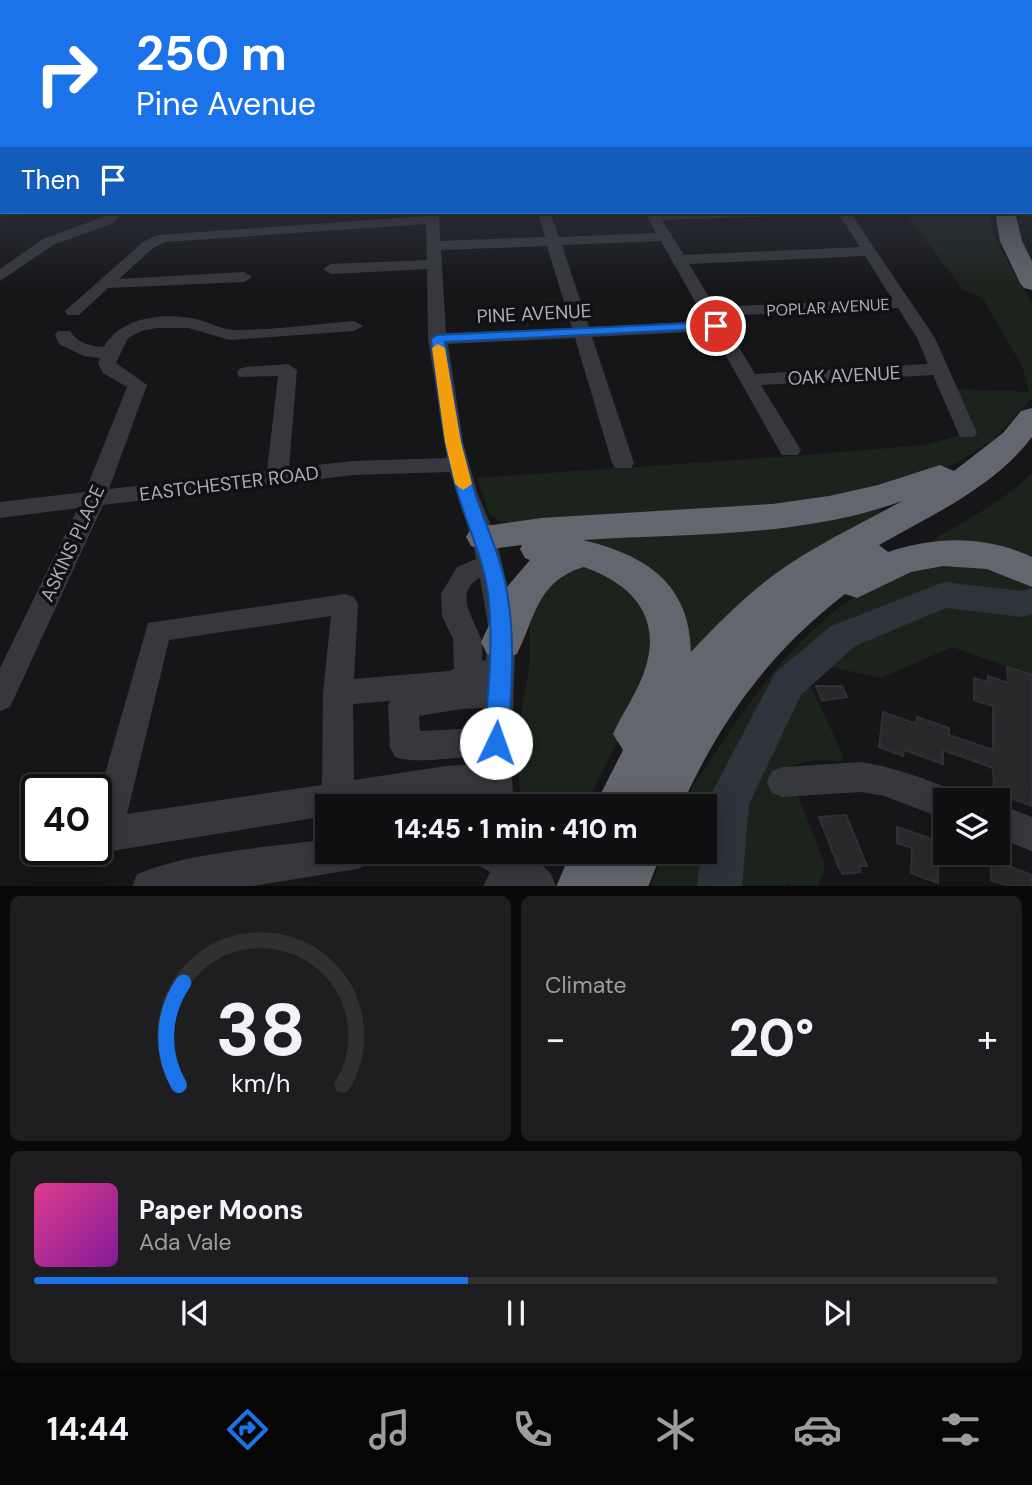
<!DOCTYPE html>
<meta charset="utf-8">
<style>
:root{--surface:#101012;--page:#1e1e20;--text:#f1f3f6;--muted:#9c9d9f;--line:#303032;--accent:#1a73e8}
body{margin:0;font-family:"DM Sans",sans-serif;background:var(--page);color:var(--text);height:100vh;display:flex;flex-direction:column;font-size:26px;white-space:nowrap}
*{box-sizing:border-box;margin:0}
p{font-size:23px;color:var(--muted)}
.icon{flex:none;width:38px;height:38px;fill:none;stroke:currentColor;stroke-width:2;stroke-linecap:round;stroke-linejoin:round}
.map{position:relative;height:886px;overflow:hidden}
.details{display:flex;flex-direction:column;gap:10px;padding:10px;background:#09090a;flex:1}
.details>*{flex:none}
.banner{position:absolute;left:0px;top:0px;width:1032px;height:214px;box-shadow:0 4px 18px #0003,0 0 0 2px var(--line);background:#1a73e8;color:#fff;overflow:hidden}
.buttons{position:absolute;left:933px;top:788px;display:grid;gap:14px}
.buttons a{display:grid;place-items:center;width:77px;height:77px;border-radius:0px;background:var(--surface);box-shadow:0 4px 18px #0003,0 0 0 2px var(--line);font-size:35px}
.speed{position:absolute;left:21px;top:774px;display:flex;gap:14px;font-size:35px;font-weight:700;text-align:center}
.speed>*{display:grid;place-content:center;width:91px;height:91px;border-radius:50%;background:var(--surface);box-shadow:0 4px 18px #0003,0 0 0 2px var(--line);line-height:1}
.speed .limit{border:4px solid #111;border-radius:10px;background:#fff;color:#111}
.pin{position:absolute;display:grid;place-items:center;width:60px;height:60px;color:#fff;margin:-30px;border:4px solid #fff;border-radius:50%;box-shadow:0 2px 7px #0007}
.me{position:absolute;width:77px;margin:-38px;rotate:3deg;stroke-linejoin:round;filter:drop-shadow(0 0 5px #0008)}
.turn{display:flex;align-items:center;gap:24px;height:147px;padding:0 21px;font-size:32px}
.turn .icon{width:91px;height:91px;stroke-width:2.5}
.turn b{display:block;font-size:49px;line-height:60px}
.then{display:flex;align-items:center;height:66px;padding:0 21px;background:#0003;gap:14px;font-size:26px}
.big{font-size:52px;font-weight:800;line-height:1.1}
.details .widget{flex:1;display:flex;flex-direction:column;justify-content:center;gap:10px;min-width:0;padding:0 24px;border-radius:10px;background:var(--page)}
.details .dial{align-items:center;gap:0}
.dial svg{height:182px;overflow:visible;fill:none;stroke:var(--line);stroke-width:7;stroke-linecap:round;text-anchor:middle}
.dial text{fill:var(--text);stroke:none}
.song{display:flex;align-items:center;gap:21px}
.cover{width:84px;height:84px;border-radius:10px;background:linear-gradient(135deg,hsl(330 70% 55%),hsl(290 70% 35%))}
.played{height:7px;border-radius:4px;background:linear-gradient(90deg,var(--accent) 45%,var(--line) 45%)}
.keys{display:flex;justify-content:space-around;direction:ltr}
.heat{display:flex;justify-content:space-between;align-items:center;font-size:38px;direction:ltr}
.details .tiles{flex:1;display:grid;gap:10px;grid-template-columns:1fr 1fr}
.widget:last-child{grid-column:span 2}
.trip{position:absolute;left:315px;top:794px;width:402px;height:70px;border-radius:0px;background:var(--surface);box-shadow:0 4px 18px #0003,0 0 0 2px var(--line);font-weight:800;line-height:70px;text-align:center}
.tabs{display:flex;height:112px;justify-content:space-around;align-items:center;background:#060607;color:var(--muted)}
.tabs .icon{width:49px;height:49px}
.tabs .on{color:var(--accent)}
.tabs b{font-size:32px;color:var(--text)}
.map>svg:first-child{display:block}
</style>
<div class="map">
<svg width="1032" height="887" viewBox="0 0 1032 887">
<rect width="100%" height="100%" fill="#161618"/>
<g fill="#1c231d">
<path d="M905,212L989,213L994,238L1032,303V398L992,441L956,463L920,479L848,500L513,523L500,521L489,514L477,478L805,455L925,445L957,436L976,435L956,389L1029,392L1022,366L982,297L963,290Z"/>
<path d="M1032,473V568L941,546L934,539C968,519 1004,501 1032,473Z"/>
<path d="M876,507L885,513L686,661L682,635L575,538Z"/>
<path d="M967,561L1032,583V675L952,647L881,678L817,664L811,687L843,755L841,761L817,760L781,768L777,791L796,790L824,862V872L818,886H791L786,884V887H650L665,852H705V807H684L692,788C746,707 804,611 899,574C919,566 946,565 967,561Z"/>
<path d="M579,565L609,571L651,614L654,668L585,807H522L519,782L521,713L530,664V608L537,591Z"/>
</g>
<g fill="none" stroke-linecap="round" stroke-linejoin="round">
<path fill="#2c353c" fill-rule="evenodd" d="M944,582L1023,591L1032,588V614L1023,617L946,608L855,646L801,695L749,804L742,887H697L701,852H705L707,802L775,673L831,626Z"/>
</g>
<g fill="#29292c" stroke="#303034" stroke-width="2">
<path d="M1007,667L1032,675V806L994,792L993,768L943,750V764L904,750L903,756L879,747L883,712L916,724L917,717L949,728V735L993,750V706L974,700V678L988,682V676L1008,683Z"/>
<path d="M816,686H842L847,697L822,701Z"/>
<path d="M846,815L867,866H859L861,872L843,874L839,868L819,817Z"/>
<path d="M897,827L938,841V883L911,873L912,848L897,843Z"/>
<path d="M991,859L1032,875V886H1008L991,880Z"/>
</g>
<g fill="none" stroke-linecap="round" stroke-linejoin="round">
<g fill="#37383d" fill-rule="evenodd">
<path d="M2,194V202L0,203V195Z"/>
<path d="M109,212H124L113,223L53,245L0,281V269L43,239L103,217Z"/>
<path d="M426,212H439L440,241L545,237L538,212H550L559,237L656,233L645,212H786L779,216L662,220L684,255L860,247L837,212H850L935,338L977,433L974,437H960L933,375L761,385L801,450L798,455H782L779,450L712,331L592,337L634,463L631,468H615L612,463L575,338L448,344L463,442L477,492L496,537L516,625L511,767L514,807H480V794L446,796L383,807H327V816L105,852L96,849V805L148,623L345,594L354,597L358,604L354,679L449,671L454,669L453,639L442,616L441,594L457,567L476,559L472,537L450,472L353,475L103,505L10,707L0,711V668L78,508L0,518V502L85,492L127,387L103,373L98,363L100,358L84,356L59,344L55,335L58,331H70C77,343 92,347 104,347C120,317 164,312 195,319C209,322 222,330 236,330C276,330 315,324 354,321L363,326L354,331L230,340L188,328H157L141,331L128,338L116,363L147,385L109,489L267,471L278,376L239,377L237,373L239,369L246,367L288,364L297,370L289,468L353,461L447,458L428,339L427,269L331,274L323,269L331,264L427,260L426,224L165,242L153,248L119,279L244,272L252,277L244,282L108,288L79,315H67L65,311L143,242L157,235L426,216ZM661,241L706,321L589,327L562,245ZM547,246L572,328L446,333L441,250ZM865,256L892,299L715,307L689,264ZM898,308L917,338L928,364L755,374L720,316ZM480,578L488,625L486,660L482,661C482,654 483,645 481,639C475,620 452,593 480,578ZM331,616L323,693L322,785L127,814L169,640ZM390,701L388,706L390,747L395,757C415,765 455,756 480,757L479,764L446,766L354,780L353,704ZM483,708L482,728L420,731L419,716L461,709Z"/>
<path d="M861,762C894,767 926,779 957,792L960,800H945V819L884,796L861,792L783,797L772,793L767,782L772,771L783,767Z"/>
<path d="M998,804L1032,817V851L998,838Z"/>
<path d="M327,839V852H374L369,864L357,869L246,887H132L137,874C193,851 267,848 327,839Z"/>
<path d="M471,852H529L551,874L556,887H483L490,872L476,864Z"/>
</g>
<g fill="#63666e" fill-rule="evenodd">
<rect x="1031" y="172" width="1" height="10"/>
<path d="M995,212H1015L1022,241L1032,261V290L1024,288L1020,283L1000,241Z"/>
<path d="M1032,408V437C994,487 932,515 879,545L888,552C937,536 984,535 1032,557V587L987,569L943,566L911,572L857,598L845,594C769,653 721,719 681,807H594L623,750L613,734C622,714 635,696 643,675C664,620 635,585 584,567C537,581 536,616 517,654L502,659L487,654L481,642L507,587L530,560L525,558L520,549L522,545L484,550L471,546L466,537L471,528L541,518L772,504L829,496L878,485L940,465L954,471L1003,433L1021,411ZM902,501C859,525 815,545 775,574C744,597 717,624 691,652C690,583 645,555 583,540C689,533 801,538 902,501Z"/>
<path d="M571,852H662L648,887H556Z"/>
</g>
</g>
<linearGradient id="sky" x2="0" y2="1"><stop stop-color="#0c0c0d"/><stop offset="0.57" stop-color="#363c48"/><stop offset="1" stop-color="#363c48" stop-opacity="0"/></linearGradient>
<rect width="1032" height="288" fill="url(#sky)"/>
<path fill="#1a73e8" stroke="#114b97" stroke-width="2" d="M716,322L723,326L721,328L445,342C453,392 459,442 474,490C485,525 501,556 507,592C516,642 511,693 508,743L505,750L496,753L488,750L484,743C488,693 494,643 488,593C483,557 467,526 457,491C442,442 438,389 431,339L437,335Z"/>
<path fill="#f59e0b" d="M438,344L445,348L461,442L472,484L463,490L455,484L445,442L432,348Z"/>
<g text-anchor="middle" stroke-width="7" stroke-linejoin="round" paint-order="stroke">
<g font-size="16" fill="#a8adb8" stroke="#111113">
<text transform="translate(828 307) rotate(-3)" y="6">POPLAR AVENUE</text>
</g>
<g font-size="19" fill="#a8adb8" stroke="#111113">
<text transform="translate(534 313) rotate(-3)" y="7">PINE AVENUE</text>
<text transform="translate(844 375) rotate(-3)" y="7">OAK AVENUE</text>
<text transform="translate(229 483) rotate(-7)" y="7">EASTCHESTER ROAD</text>
<text transform="translate(72 543) rotate(-65)" y="7">ASKINS PLACE</text>
</g>
</g>
</svg>
<div class="buttons">
<a><svg class="icon" aria-label="layers" viewBox="0 0 24 24"><path d="M12 4l9 5-9 5-9-5zM3 14l9 5 9-5"/></svg></a>
</div>
<div class="speed"><div class="limit">40</div></div>
<div class="pin" style="left:716px;top:326px;background:#d93025"><svg class="icon" aria-label="arrive" viewBox="0 0 24 24"><path d="M6 21V4h12l-3 4 3 4H6"/></svg></div>
<svg class="me" style="left:496px;top:743px" viewBox="-20 -20 40 40"><circle r="19" fill="#fff"/><path d="M0-13L10 11 0 6-10 11z" fill="#1a73e8"/></svg>
<div class="trip">14:45 · 1 min · 410 m</div>
<div class="banner">
<div class="turn"><svg class="icon" aria-label="right" viewBox="0 0 24 24"><path d="M7 20v-9h11M14 6l5 5-5 5"/></svg><div><b>250 m</b>Pine Avenue</div></div>
<div class="then">Then<svg class="icon" aria-label="arrive" viewBox="0 0 24 24"><path d="M6 21V4h12l-3 4 3 4H6"/></svg></div>
</div>
</div>
<section class="details">
<div class="tiles">
<div class="widget dial"><svg viewBox="0 0 100 80">
<path d="M14 69A42 42 0 1 1 86 69"/>
<path d="M14 69A42 42 0 0 1 16 24" stroke="#1a73e8"/>
<text x="50" y="56" font-size="32" font-weight="700">38</text>
<text x="50" y="72" font-size="11">km/h</text>
</svg></div>
<div class="widget"><p>Climate</p>
<div class="heat"><a>−</a><b class="big">20°</b><a>+</a></div>
</div>
<div class="widget">
<div class="song"><i class="cover"></i><div><b>Paper Moons</b><p>Ada Vale</p></div></div>
<div class="played"></div>
<div class="keys"><svg class="icon" aria-label="previous" viewBox="0 0 24 24"><path d="M18 5L8 12l10 7zM5 5v14"/></svg><svg class="icon" aria-label="pause" viewBox="0 0 24 24"><path d="M8 5v14M16 5v14"/></svg><svg class="icon" aria-label="next" viewBox="0 0 24 24"><path d="M6 5l10 7-10 7zM19 5v14"/></svg></div>
</div>
</div>
</section>
<nav class="tabs">
<b>14:44</b>
<svg class="icon on" aria-label="directions" viewBox="0 0 24 24"><path d="M12 3l9 9-9 9-9-9zM9 14v-3h6M13 9l2 2-2 2"/></svg>
<svg class="icon" aria-label="music" viewBox="0 0 24 24"><path d="M9 18V5l10-2v13"/><circle cx="6" cy="18" r="3"/><circle cx="16" cy="16" r="3"/></svg>
<svg class="icon" aria-label="phone" viewBox="0 0 24 24"><path d="M5 4h4l2 5-3 2q2 4 5 5l2-3 5 2v4C11 20 4 13 5 4z"/></svg>
<svg class="icon" aria-label="climate" viewBox="0 0 24 24"><path d="M12 3v18M4 7l16 10M4 17L20 7"/></svg>
<svg class="icon" aria-label="car" viewBox="0 0 24 24"><path d="M5 17H2v-5l4-1 3-4h7l3 4 3 1v5h-3M9 17h6M6 11h13"/><circle cx="7" cy="17" r="2"/><circle cx="17" cy="17" r="2"/></svg>
<svg class="icon" aria-label="filters" viewBox="0 0 24 24"><path d="M4 7h16M4 17h16"/><circle cx="9" cy="7" r="2"/><circle cx="15" cy="17" r="2"/></svg>
</nav>
